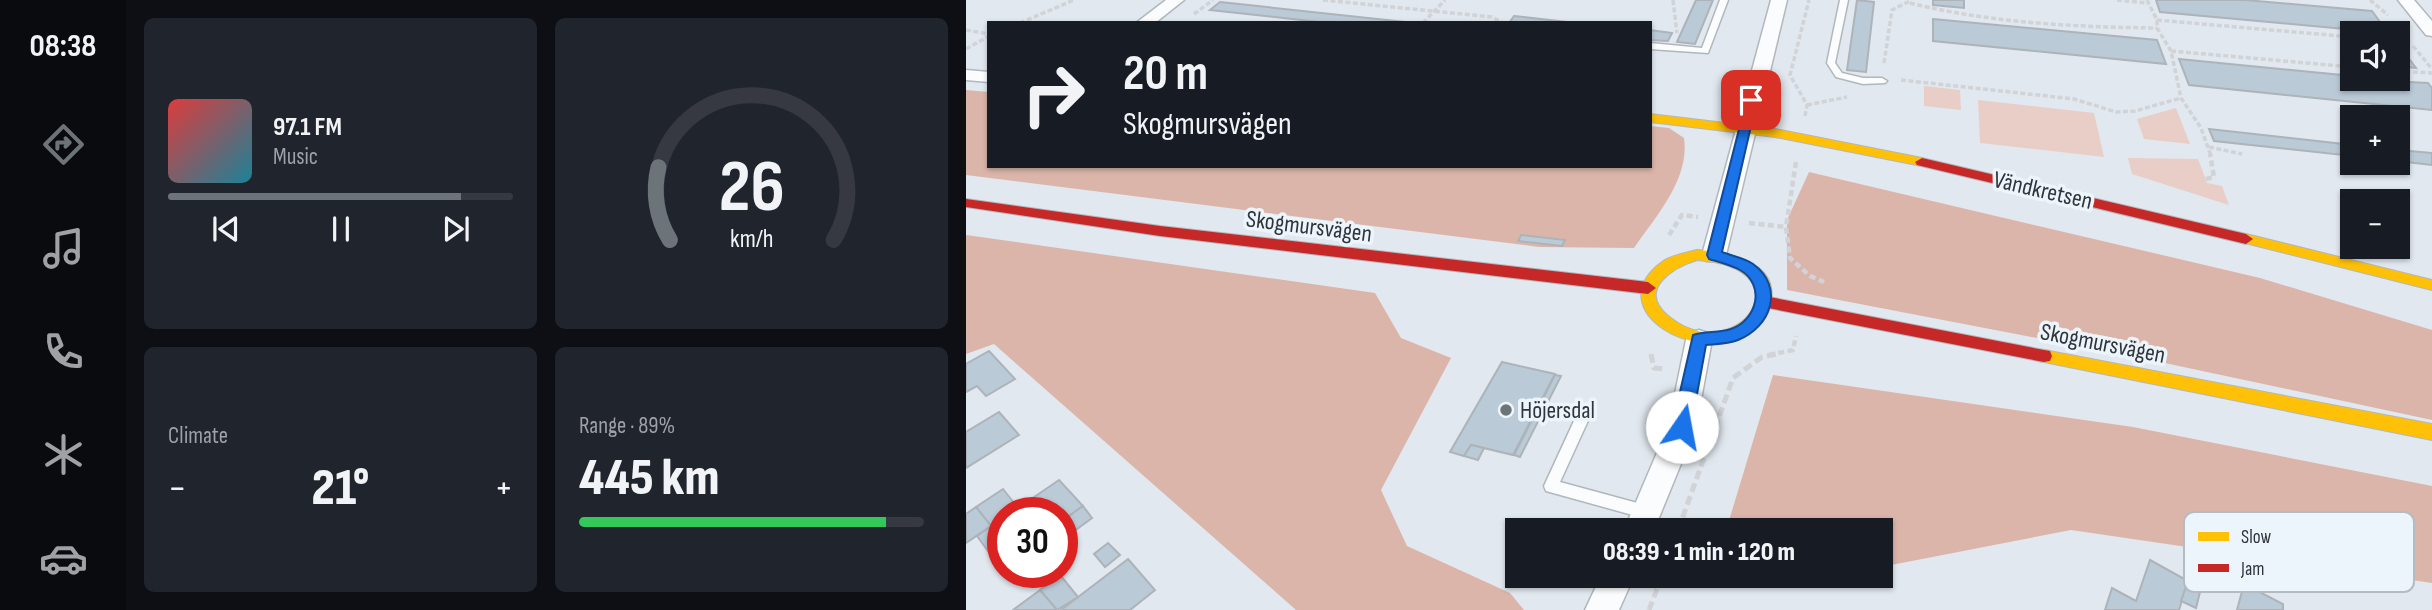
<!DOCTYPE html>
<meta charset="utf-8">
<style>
:root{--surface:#171b24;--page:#20242c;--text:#f1f3f6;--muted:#9ea1a6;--line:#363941;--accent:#6d7479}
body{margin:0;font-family:"Sofia Sans Condensed",sans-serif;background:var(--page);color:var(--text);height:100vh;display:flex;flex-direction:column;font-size:26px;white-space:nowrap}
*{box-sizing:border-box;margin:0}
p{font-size:23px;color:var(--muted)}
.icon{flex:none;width:38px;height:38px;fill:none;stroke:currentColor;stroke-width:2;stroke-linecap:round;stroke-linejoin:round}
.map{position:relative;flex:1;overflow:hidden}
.panel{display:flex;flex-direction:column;gap:18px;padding:18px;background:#0d0f14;width:840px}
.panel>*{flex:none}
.guide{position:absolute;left:21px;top:21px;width:665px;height:147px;border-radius:0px;box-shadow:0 2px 5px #0004;background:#171b24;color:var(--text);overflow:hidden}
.buttons{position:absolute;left:1374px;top:21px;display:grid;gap:14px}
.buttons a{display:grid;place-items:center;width:70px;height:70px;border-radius:0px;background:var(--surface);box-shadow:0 2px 5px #0004;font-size:35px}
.speed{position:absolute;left:21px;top:497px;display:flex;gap:14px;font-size:35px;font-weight:700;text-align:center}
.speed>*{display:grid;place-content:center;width:91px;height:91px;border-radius:50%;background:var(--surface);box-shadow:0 2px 5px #0004;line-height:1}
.speed .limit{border:10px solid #d22;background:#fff;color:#111}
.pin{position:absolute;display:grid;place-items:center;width:60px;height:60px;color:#fff;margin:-30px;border-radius:14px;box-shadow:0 4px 10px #0006}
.me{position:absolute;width:77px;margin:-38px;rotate:12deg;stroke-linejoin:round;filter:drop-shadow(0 0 5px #0008)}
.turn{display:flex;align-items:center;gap:24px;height:147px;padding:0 21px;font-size:32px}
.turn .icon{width:91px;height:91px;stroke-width:2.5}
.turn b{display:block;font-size:49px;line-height:60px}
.big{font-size:52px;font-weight:800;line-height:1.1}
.panel .tile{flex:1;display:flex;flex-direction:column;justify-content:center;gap:10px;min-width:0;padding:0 24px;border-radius:10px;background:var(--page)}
.panel .dial{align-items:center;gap:0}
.dial svg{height:182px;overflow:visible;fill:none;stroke:var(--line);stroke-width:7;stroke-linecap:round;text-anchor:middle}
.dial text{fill:var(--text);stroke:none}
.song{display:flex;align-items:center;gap:21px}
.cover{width:84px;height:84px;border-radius:10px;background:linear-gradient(135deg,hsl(0 70% 55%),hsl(190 70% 35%))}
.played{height:7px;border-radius:4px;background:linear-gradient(90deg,var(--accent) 85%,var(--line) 85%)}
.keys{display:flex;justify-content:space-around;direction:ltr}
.heat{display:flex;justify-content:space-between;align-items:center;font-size:38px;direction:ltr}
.charge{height:10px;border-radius:5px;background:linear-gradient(90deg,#34c759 89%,var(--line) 0)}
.panel .tiles{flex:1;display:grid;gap:18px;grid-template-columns:repeat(2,1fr)}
.trip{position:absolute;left:539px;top:518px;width:388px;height:70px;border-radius:0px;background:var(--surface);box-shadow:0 2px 5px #0004;font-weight:800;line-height:70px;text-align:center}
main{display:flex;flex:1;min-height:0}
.tabs{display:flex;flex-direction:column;width:126px;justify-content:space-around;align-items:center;background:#090b0e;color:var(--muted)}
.tabs .icon{width:49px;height:49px}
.tabs .on{color:var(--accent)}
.tabs b{font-size:32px;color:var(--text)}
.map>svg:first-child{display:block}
</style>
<main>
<nav class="tabs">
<b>08:38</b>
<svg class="icon on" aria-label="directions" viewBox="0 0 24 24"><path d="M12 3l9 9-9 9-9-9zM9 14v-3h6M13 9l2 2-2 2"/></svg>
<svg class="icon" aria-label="music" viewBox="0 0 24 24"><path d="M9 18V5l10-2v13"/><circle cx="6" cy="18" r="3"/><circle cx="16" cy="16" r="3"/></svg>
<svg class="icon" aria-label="phone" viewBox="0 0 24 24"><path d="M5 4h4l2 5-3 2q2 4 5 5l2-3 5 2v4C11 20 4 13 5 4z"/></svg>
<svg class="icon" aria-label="climate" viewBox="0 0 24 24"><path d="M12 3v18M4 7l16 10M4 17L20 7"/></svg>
<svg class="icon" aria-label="car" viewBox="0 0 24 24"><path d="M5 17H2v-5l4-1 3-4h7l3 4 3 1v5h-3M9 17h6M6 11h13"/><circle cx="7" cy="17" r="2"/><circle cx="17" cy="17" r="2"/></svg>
</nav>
<section class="panel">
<div class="tiles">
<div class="tile">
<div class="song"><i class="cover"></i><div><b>97.1 FM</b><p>Music</p></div></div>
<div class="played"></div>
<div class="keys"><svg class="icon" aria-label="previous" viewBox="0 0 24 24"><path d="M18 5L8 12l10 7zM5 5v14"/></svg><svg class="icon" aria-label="pause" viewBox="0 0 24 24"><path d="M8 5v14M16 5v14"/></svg><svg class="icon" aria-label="next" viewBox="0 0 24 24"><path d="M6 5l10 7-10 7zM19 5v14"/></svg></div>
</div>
<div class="tile dial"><svg viewBox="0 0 100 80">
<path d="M14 69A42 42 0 1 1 86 69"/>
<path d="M14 69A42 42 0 0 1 9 37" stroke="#6d7479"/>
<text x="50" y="56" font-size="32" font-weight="700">26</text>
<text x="50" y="72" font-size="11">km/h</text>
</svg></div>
<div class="tile"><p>Climate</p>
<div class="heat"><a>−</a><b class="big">21°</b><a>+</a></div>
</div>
<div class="tile"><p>Range · 89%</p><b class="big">445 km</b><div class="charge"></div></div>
</div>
</section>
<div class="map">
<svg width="1466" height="610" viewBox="0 0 1466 610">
<rect width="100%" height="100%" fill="#e1e8ef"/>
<g fill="#e8cec6">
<path d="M958,86L994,90L995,110L958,106Z"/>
<path d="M1012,100L1128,113L1138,157L1014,143Z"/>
<path d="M1210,108L1224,144L1178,139L1171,119Z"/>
<path d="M1162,158L1232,159L1241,183L1256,186L1263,205L1166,174Z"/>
</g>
<g fill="#dcb5aa">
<path d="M0,90L23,92V166H684V126L703,128L718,138C724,179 690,216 668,248L573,247L0,175Z"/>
<path d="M843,172L1294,278L1466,330V420L1180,359L821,290V220Z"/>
<path d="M0,235L409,293L435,338L485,358L415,490L441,546L544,593L558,610H330L28,344L0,354Z"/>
<path d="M807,375L1167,427L1466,486V583L1105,530L915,567V530H784L762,524Z"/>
</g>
<g fill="#bacad7" stroke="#adb3b9" stroke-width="2">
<path d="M730,0H747L729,44L711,42Z"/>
<path d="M891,0L908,2L900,72L881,70Z"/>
<path d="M967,0H998V8L967,5Z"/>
<path d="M1190,0H1279L1406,11L1422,33L1194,12Z"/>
<path d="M254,2L449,23H362L244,10Z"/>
<path d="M548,16L610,23H543Z"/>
<path d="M967,19L1191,40L1200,64L967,41Z"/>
<path d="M684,30L706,33L702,41L684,40Z"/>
<path d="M1432,47H1434L1450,68L1432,66Z"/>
<path d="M1213,59L1386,76V79L1462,83L1466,88V110L1223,85Z"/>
<path d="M1243,129L1386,145V156L1248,141Z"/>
<path d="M1432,150L1466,153V165L1432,161Z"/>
<path d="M555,235L599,240L596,246L552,241Z"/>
<path d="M23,351L49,379L20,396L11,386L0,392V364Z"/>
<path d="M536,362L589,374L547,455L505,445L498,456L484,452Z"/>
<path d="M589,375L595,376L554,457L548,455Z"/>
<path d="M33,412L53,435L0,468V432Z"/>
<path d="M505,445L518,448L512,460L498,456Z"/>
<path d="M93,480L117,506L96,521V513H45Z"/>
<path d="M37,489L52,508L45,513H37V518L25,526L10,507Z"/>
<path d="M117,506L126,518L96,540V521Z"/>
<path d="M10,507L25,526L0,543V514Z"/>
<path d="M37,518V563L33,566L11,536Z"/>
<path d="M142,543L154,555L139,567L128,554Z"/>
<path d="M162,559L189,590L164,610H95Z"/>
<path d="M1184,560L1222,581L1213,610H1139L1146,588L1170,601Z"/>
<path d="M95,576L112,597L91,610L74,590Z"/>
<path d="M1222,581L1235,588L1230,608L1215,601Z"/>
<path d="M1278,584L1317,604V610H1271Z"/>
<path d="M74,590L91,610H47Z"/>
</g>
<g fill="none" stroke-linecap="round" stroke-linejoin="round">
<defs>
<g id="lane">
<path d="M754,0H762L742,53L684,49V43L736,48Z"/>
<path d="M874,0H882L869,63L876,73L897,78H916L921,81L919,83L897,84L870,77L861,63Z"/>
<path d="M619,406L624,408L626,412L594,482L686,507L689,512L686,517L681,519L580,491L578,486L614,408Z"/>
</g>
<g id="street">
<path d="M200,0H218L189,23H170Z"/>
<path d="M805,0H821L760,255L756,261H740L736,255Z"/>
<path d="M1432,0H1448L1466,21V36L1460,35Z"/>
<path d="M0,70L23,72V82L0,80Z"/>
<path d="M733,330L742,333L746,340L730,427L688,530H658L702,427L720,340L724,333Z"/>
<path d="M635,576H668L653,610H619Z"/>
</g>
<g id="slow">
<path d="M684,114L809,129L956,158L963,162L956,166L809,137L684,122Z"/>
<path d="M1280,234L1466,280V290L1275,242L1273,239L1275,236Z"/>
<path d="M731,250C760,252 812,261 805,301C803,315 797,324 786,331C732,369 632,309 696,262C705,255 720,253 731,250ZM731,260C846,268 769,373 701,315C671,289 708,267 731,260Z"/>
<path d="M1078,350L1466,424V440L1078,362L1072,361L1070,356L1072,351Z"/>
</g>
<g id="jam">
<path d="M956,158L1280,234L1287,239L1280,244L951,165L949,162Z"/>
<path d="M0,199L194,226L682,282L690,288L682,294L194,236L0,207Z"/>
<path d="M798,296L1078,350L1084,351L1086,356L1084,361L1078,362L792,306L790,302L792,298Z"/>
</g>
</defs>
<use href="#lane" stroke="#b2b7bc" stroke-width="3"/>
<use href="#street" stroke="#b2b7bc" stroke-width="3"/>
<use href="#slow" stroke="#b2b7bc" stroke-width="2"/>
<use href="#jam" stroke="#b2b7bc" stroke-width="2"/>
<g stroke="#d1d3d6" stroke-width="3.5" stroke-dasharray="5 2.5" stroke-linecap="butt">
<path d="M357,0L526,17L537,23"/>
<path d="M707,0L711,33"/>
<path d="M1151,0L1182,3"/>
<path d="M1181,0L1191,20V28L1205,51L1215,98L1235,128L1245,156"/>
<path d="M1404,0L1422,15"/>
<path d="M944,3C1025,23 1108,27 1191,28"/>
<path d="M228,14L247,0"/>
<path d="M1191,20L1386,37"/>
<path d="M54,23L108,0"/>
<path d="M457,23L479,0"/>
<path d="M0,30L23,34"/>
<path d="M1432,41L1444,42"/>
<path d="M1447,46L1466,69"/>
<path d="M0,49L23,36"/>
<path d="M1205,51L1386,67"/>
<path d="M918,63L926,10L944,1"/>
<path d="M1432,71L1466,73"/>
<path d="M935,80L1108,99L1150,112L1169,111L1215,98"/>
<path d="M841,105L881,97"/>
<path d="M839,116L841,105L824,75L843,0"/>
<path d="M1243,147L1276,154"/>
</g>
<g stroke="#d1d3d6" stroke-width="4.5" stroke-dasharray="6 3.5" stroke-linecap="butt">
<path d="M830,162L820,227L824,258L844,276"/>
<path d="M1240,179L1248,177L1244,154"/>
<path d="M783,223L820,227"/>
<path d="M703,235L716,215L732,217"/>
<path d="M844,276L858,282"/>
<path d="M803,355L827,350L830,336"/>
</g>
<g stroke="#d1d3d6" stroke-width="5" stroke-dasharray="9 4.5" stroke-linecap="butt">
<path d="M685,354L688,368L700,369"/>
<path d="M712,530L767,378L796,357L811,354"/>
<path d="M683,610L696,576"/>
</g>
<use href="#lane" fill="#fafcfd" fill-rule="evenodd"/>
<use href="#street" fill="#fafcfd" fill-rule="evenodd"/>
<use href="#slow" fill="#ffc107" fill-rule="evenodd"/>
<use href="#jam" fill="#c62828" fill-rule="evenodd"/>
</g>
<path fill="#1a73e8" stroke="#114b97" stroke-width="2" d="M781,98L791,100L756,252C766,256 779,258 787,264C819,287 805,327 772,340C762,344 750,344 740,345L725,427L716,435L706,427L727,335C739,331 753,333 765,329C791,320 800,285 774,270C765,265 753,262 743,259L741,255Z"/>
<circle fill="#6d7479" stroke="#edf5fc" stroke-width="2.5" cx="540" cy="410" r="7"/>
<g text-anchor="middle" stroke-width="7" stroke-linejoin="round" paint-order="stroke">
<g font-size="24" fill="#2f3539" stroke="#edf5fc">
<text transform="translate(1077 190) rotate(13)" y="8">Vändkretsen</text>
<text transform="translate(343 226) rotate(7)" y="8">Skogmursvägen</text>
<text transform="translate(1137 343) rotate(11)" y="8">Skogmursvägen</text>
</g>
<g font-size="24" fill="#2f3539" stroke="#edf5fc" text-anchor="start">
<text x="554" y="418">Höjersdal</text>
</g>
</g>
<rect x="1218" y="512" width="230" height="80" rx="10" fill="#edf5fc" stroke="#b4bbc2" stroke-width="2"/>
<rect x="1232" y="532" width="31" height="9" fill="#ffc107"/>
<rect x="1232" y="564" width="31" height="8" fill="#c62828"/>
<g font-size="19" fill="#2f3539">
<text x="1275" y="543">Slow</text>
<text x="1275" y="575">Jam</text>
</g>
</svg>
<div class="buttons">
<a><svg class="icon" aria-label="sound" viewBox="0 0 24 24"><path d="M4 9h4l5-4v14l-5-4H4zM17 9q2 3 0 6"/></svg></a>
<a>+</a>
<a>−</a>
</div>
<div class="speed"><div class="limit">30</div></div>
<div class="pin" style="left:785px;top:100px;background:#d93025"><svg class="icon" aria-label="arrive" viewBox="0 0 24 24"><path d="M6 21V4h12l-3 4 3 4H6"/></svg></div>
<svg class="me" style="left:716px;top:427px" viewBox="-20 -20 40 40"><circle r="19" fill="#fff"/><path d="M0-13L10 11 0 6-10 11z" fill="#1a73e8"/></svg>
<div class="trip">08:39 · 1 min · 120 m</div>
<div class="guide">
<div class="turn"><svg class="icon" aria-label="right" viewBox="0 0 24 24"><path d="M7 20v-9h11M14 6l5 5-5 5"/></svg><div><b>20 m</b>Skogmursvägen</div></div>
</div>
</div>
</main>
